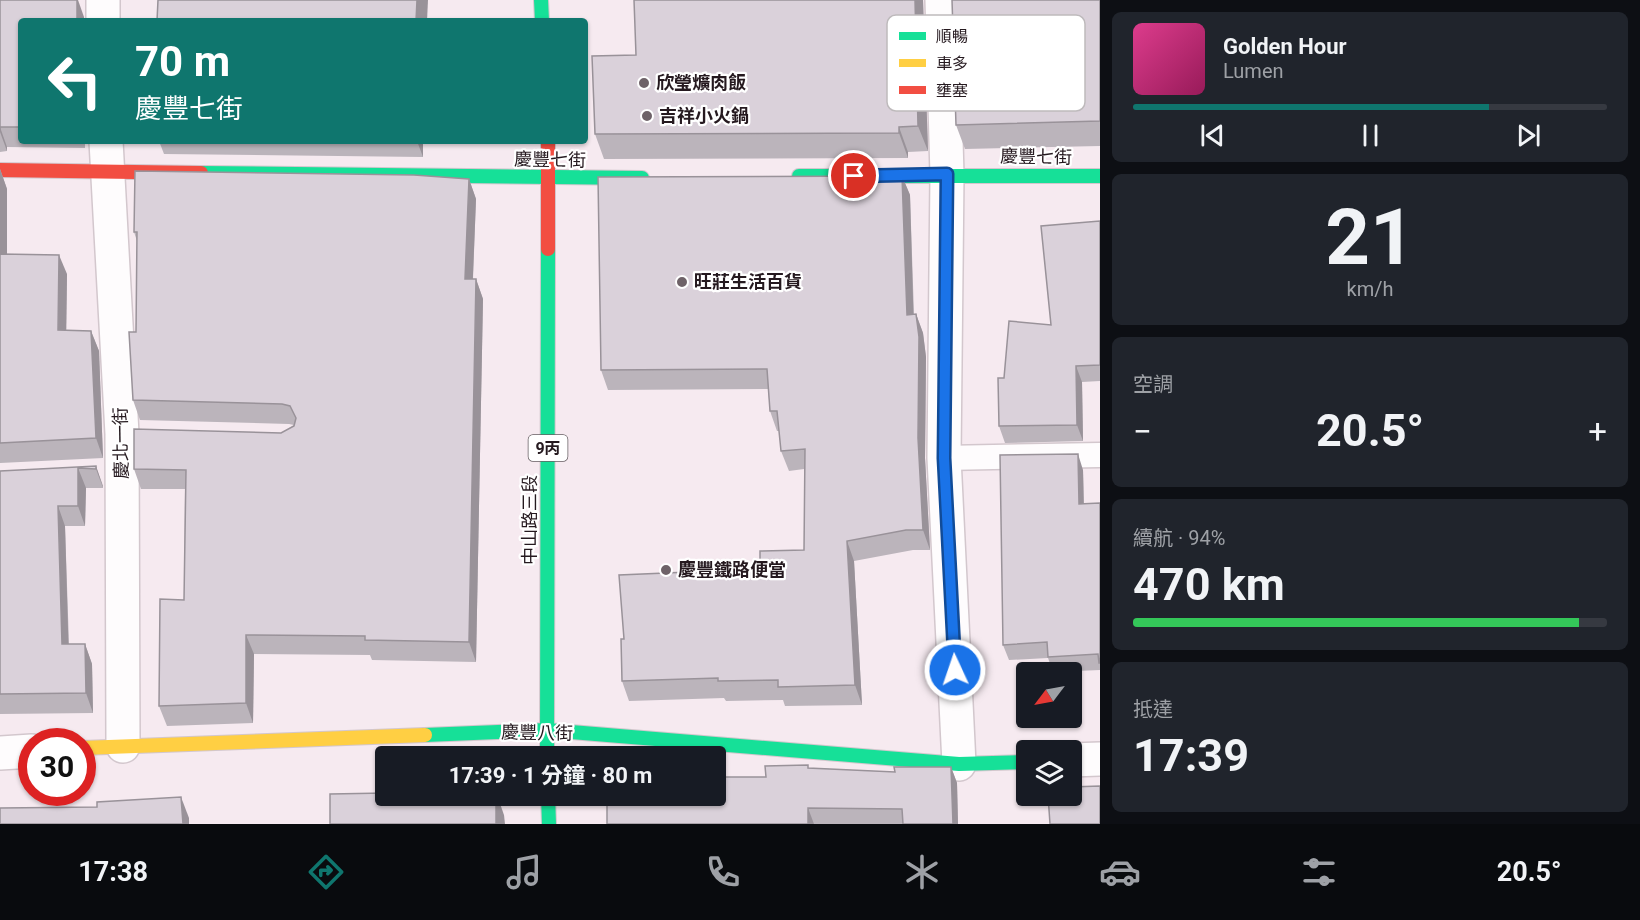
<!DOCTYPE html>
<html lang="zh-TW">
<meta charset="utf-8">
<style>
:root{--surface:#171b24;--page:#20242c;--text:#f1f3f6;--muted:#9ea1a6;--line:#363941;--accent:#0f766e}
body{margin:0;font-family:Roboto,"Noto Sans TC",sans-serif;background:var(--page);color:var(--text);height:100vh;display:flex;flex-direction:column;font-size:22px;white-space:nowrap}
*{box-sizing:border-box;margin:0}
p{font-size:20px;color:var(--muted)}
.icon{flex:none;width:33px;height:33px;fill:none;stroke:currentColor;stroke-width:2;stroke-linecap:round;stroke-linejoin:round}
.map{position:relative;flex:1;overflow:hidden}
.panel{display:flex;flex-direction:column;gap:12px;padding:12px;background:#0d0f14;width:540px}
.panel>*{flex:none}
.hud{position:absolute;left:18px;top:18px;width:570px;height:126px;border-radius:6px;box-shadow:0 2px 4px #0004;background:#0f766e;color:#fff;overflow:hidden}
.needle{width:39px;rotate:238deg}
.tools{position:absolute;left:1016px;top:662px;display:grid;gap:12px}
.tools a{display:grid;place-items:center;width:66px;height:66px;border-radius:6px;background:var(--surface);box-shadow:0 2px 4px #0004;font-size:30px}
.speed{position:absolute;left:18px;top:728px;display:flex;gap:12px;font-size:30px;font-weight:700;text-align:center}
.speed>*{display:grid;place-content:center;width:78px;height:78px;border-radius:50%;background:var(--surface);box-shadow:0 2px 4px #0004;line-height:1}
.speed .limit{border:9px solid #d22;background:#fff;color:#111}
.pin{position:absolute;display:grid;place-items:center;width:51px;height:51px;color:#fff;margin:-26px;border:3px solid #fff;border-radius:50%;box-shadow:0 2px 6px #0007}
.me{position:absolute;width:66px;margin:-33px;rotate:357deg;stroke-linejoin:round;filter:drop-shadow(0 0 4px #0008)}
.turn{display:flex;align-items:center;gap:21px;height:126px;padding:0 18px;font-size:27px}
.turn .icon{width:78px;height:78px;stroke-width:2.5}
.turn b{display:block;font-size:42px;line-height:51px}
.big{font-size:45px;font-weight:700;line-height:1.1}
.panel .tile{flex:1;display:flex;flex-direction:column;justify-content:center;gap:9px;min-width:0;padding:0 21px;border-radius:9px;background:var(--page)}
.panel .dial{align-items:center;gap:0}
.dial b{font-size:78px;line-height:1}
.song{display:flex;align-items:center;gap:18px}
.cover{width:72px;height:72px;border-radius:9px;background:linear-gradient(135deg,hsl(330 70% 55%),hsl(330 70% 35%))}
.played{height:6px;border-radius:3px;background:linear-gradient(90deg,var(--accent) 75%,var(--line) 75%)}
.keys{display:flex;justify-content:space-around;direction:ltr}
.heat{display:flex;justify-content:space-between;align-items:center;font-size:33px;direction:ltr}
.charge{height:9px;border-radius:4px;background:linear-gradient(90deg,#34c759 94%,var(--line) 0)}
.trip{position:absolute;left:375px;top:746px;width:351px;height:60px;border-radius:6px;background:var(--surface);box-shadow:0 2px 4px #0004;font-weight:700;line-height:60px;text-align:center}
.menu{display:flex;height:96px;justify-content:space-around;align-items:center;background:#090b0e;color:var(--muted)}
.menu .icon{width:42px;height:42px}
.menu .current{color:var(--accent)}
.menu b{font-size:27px;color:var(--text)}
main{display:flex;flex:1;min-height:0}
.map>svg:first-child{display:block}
</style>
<main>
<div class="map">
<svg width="1100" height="824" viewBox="0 0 1100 824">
<rect width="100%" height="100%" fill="#f6eaf0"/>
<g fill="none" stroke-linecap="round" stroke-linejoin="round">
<defs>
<path id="lane" d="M944,458L1100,455"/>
<g id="street">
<path d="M103,0V21"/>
<path d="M942,0L947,175L944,458L959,764"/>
<path d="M106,141L122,434L123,746"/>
<path d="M0,753L32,751"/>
<path d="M1071,760L1100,759"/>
</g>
<g id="fast">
<path d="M541,0L542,21"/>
<path d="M201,173L642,178"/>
<path d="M799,176H1100"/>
<path d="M425,735L547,730L959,764L1026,762"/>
<path d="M547,756L548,249"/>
<path d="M548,795L549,824"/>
</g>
<path id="slow" d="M82,748L425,735"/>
<g id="jam">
<path d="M0,170L201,173"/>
<path d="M548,249V141"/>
</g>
</defs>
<use href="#lane" stroke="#d3c7cd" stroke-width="27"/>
<use href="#street" stroke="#d3c7cd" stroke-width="36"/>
<use href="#fast" stroke="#d3c7cd" stroke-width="16"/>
<use href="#slow" stroke="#d3c7cd" stroke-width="16"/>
<use href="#jam" stroke="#d3c7cd" stroke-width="16"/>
<use href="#lane" stroke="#fefcfd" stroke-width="24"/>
<use href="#street" stroke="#fefcfd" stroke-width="33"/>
<use href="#fast" stroke="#16e098" stroke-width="14"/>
<use href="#slow" stroke="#ffcf43" stroke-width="14"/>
<use href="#jam" stroke="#f24e42" stroke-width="14"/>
</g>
<g fill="#bbb4bb">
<path d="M0,0L84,17L21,21V141H85V148L7,147V151L0,152Z"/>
<path d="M923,0L928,151L908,152V158L604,159L595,134L636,55Z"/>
<path d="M1100,0V146L965,149L956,125Z"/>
<path d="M159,141H423V157L164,154Z"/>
<path d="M0,169L7,189V254L67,274L66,331H91L99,351L103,458L0,463Z"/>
<path d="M902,176L910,195L914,314H916L923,333L926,357L925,458L930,550H913L854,561L862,705L785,706L783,700L726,701L724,698L629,701L622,681L624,639L760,569L804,550V469L789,471L781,451L779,431H777L770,411L768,389L608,390L601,370Z"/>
<path d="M469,179L476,199L473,279H476L483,299L476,662L372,660L370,655L254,654L253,723L167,726L159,706L184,600L185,489H141L134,469L281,433L294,425L289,424L140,420L133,400L136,332L137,241L134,232Z"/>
<path d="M1100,221V381L1082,382L1083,441L1005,443L999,426L1004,378L1051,325Z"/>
<path d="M96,466L103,488H86L85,526H65L69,644H85L92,664L93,713L0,714V471Z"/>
<path d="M1083,470L1084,504L1100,503V670L1053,672L1048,658L1009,660L1003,645Z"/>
<path d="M951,767L957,783L958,824H607L766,777L809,768L895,772Z"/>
</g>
<g fill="#999299">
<path d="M77,0H78L84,17V21H77Z"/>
<path d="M417,0H428L427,21H416Z"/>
<path d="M915,0H923L928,151L918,126Z"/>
<path d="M0,127L7,147V151L0,132Z"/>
<path d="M899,127L908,152V158L899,133Z"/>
<path d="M417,141H423V157Z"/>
<path d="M0,169L7,189V274L0,255Z"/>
<path d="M902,176L910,195L914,335L907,315Z"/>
<path d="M469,179L476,199L472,299L465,279Z"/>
<path d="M59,255L67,274L66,350L58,330Z"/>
<path d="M476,279L483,299L476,662L469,642Z"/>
<path d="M916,314L923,333L926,357L925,458L930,550L923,530L918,438Z"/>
<path d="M91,331L99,351L103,458L96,438Z"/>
<path d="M1076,366L1082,382L1083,441L1077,425Z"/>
<path d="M1078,454L1083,470L1084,519L1079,504Z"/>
<path d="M96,466L103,486V488L96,469Z"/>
<path d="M78,468L86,488L85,526L78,506Z"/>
<path d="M58,506L65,526L69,664L62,644Z"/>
<path d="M847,541L854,561L862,705L855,685Z"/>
<path d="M246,635L254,654L253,723L246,703Z"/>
<path d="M85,644L92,664L93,713L86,693Z"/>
<path d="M951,767L957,783L958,824H953Z"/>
<path d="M496,795H497L504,815L505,824H496Z"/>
<path d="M181,797L189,818V824H183Z"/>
<path d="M808,808L814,824H808Z"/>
</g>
<g fill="#dad1da" stroke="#999299" stroke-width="1.5">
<path d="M0,0H77V21H21V127H0V132Z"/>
<path d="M158,0H417L416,21H157Z"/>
<path d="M634,0H915L918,126L899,127V133L595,134L592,56L636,55Z"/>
<path d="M952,0H1100V121L956,125Z"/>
<path d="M135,171L414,175L469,179L465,279H476L469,642L365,640V636L246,635V703L159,706L160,599L184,600L186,470L134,469V429L281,433L294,426L296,418L290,406L282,404L133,400L129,332H136L137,232H134Z"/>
<path d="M902,176L907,315L916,314L919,337L918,438L923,530H906L847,541L855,685L778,687V680L718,681V678L622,681L621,639H624L619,575L760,569V551L804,550L805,449L781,451L777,411H770L767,369L601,370L598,177Z"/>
<path d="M1100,221V365L1076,366L1077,425L999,426L998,378H1004L1009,321L1051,325L1041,226Z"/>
<path d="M0,254L59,255L58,330L91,331L96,438L0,443Z"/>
<path d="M1078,454L1079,504L1100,503V663H1099L1098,654L1048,657L1047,642L1003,645L1000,455Z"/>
<path d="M96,466V469L78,468V506H58L62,644H85L86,693L0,694V471Z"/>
<path d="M808,765V768L895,772L894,767H951L953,824H903L902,809L808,808V824H607V795H716V777H766L765,766Z"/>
<path d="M1100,786V824H1050L1048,795H1071V787Z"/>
<path d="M386,793V795H496V824H330V794Z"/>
<path d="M181,797L183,824H0V808L97,807V802Z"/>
</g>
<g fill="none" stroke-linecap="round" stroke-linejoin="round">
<defs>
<path id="route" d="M854,176L947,174L944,458L955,670"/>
</defs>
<use href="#route" stroke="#114b97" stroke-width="15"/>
<use href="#route" stroke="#1a73e8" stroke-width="10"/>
</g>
<g fill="#6e6268" stroke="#fff" stroke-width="2">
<circle cx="644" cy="83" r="6"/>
<circle cx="647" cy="116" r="6"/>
<circle cx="682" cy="282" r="6"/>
<circle cx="666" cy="570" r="6"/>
</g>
<g text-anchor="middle" stroke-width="4.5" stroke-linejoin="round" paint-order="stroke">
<rect fill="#fff" stroke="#665e62" stroke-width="1.5" x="528.5" y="435" width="39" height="26" rx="4.5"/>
<g font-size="16" font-weight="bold" fill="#25191f">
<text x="548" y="454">9丙</text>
</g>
<g font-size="18" font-weight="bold" fill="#25191f" stroke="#fff" text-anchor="start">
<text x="656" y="89">欣瑩爌肉飯</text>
<text x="659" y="122">吉祥小火鍋</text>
<text x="694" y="288">旺莊生活百貨</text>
<text x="678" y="576">慶豐鐵路便當</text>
</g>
<g font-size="18" fill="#25191f" stroke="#fff">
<text transform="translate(1036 157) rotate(1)" y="6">慶豐七街</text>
<text transform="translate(550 160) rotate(1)" y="6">慶豐七街</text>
<text transform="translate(121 443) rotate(-91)" y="6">慶北一街</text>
<text transform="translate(530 520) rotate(-90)" y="6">中山路三段</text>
<text transform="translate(537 733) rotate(1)" y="6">慶豐八街</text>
</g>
</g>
<rect x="887" y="15" width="198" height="96" rx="9" fill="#fff" stroke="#bebabc" stroke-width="1.5"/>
<rect x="899" y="32" width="27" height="8" fill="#16e098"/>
<rect x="899" y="59" width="27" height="8" fill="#ffcf43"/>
<rect x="899" y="86" width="27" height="8" fill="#f24e42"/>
<g font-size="16" fill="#25191f">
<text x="936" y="42">順暢</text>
<text x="936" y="69">車多</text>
<text x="936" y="96">壅塞</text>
</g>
</svg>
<div class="tools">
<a><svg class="needle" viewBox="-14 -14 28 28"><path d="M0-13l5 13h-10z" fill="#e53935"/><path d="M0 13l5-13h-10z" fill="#9ea1a6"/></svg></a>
<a><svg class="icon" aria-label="layers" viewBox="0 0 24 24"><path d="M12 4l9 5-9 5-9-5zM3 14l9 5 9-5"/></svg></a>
</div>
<div class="speed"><div class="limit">30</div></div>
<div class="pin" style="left:854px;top:176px;background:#d93025"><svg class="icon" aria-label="arrive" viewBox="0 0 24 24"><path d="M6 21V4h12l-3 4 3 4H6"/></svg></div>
<svg class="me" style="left:955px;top:670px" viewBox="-20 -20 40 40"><circle r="17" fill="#1a73e8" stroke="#fff" stroke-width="3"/><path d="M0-11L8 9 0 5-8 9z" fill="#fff"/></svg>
<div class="trip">17:39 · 1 分鐘 · 80 m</div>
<div class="hud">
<div class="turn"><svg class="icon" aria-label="left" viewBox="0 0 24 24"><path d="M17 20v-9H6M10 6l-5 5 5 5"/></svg><div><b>70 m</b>慶豐七街</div></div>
</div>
</div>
<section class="panel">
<div class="tile">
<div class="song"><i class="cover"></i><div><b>Golden Hour</b><p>Lumen</p></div></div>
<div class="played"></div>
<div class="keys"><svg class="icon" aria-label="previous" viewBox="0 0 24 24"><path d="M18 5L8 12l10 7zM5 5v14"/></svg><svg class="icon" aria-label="pause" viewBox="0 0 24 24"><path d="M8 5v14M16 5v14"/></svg><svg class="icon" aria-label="next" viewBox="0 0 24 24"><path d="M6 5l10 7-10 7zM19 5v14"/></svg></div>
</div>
<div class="tile dial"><b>21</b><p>km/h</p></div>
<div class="tile"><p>空調</p>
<div class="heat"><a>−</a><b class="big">20.5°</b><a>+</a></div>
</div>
<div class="tile"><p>續航 · 94%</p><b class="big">470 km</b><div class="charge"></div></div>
<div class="tile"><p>抵達</p><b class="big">17:39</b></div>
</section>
</main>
<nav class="menu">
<b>17:38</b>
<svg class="icon current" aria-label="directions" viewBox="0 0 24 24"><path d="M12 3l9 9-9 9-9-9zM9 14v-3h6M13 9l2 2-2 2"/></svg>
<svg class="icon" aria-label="music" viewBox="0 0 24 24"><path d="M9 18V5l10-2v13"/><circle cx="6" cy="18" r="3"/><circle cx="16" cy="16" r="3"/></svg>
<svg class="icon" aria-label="phone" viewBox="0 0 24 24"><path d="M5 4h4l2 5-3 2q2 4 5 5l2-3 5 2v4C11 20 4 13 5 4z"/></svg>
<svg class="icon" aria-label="climate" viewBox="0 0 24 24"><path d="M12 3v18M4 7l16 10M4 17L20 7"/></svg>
<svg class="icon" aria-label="car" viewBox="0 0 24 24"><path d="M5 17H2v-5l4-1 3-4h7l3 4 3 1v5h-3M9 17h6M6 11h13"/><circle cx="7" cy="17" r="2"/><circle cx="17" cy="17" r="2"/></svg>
<svg class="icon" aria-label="filters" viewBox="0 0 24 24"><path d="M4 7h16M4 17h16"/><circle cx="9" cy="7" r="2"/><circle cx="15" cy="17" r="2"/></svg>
<b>20.5°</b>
</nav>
